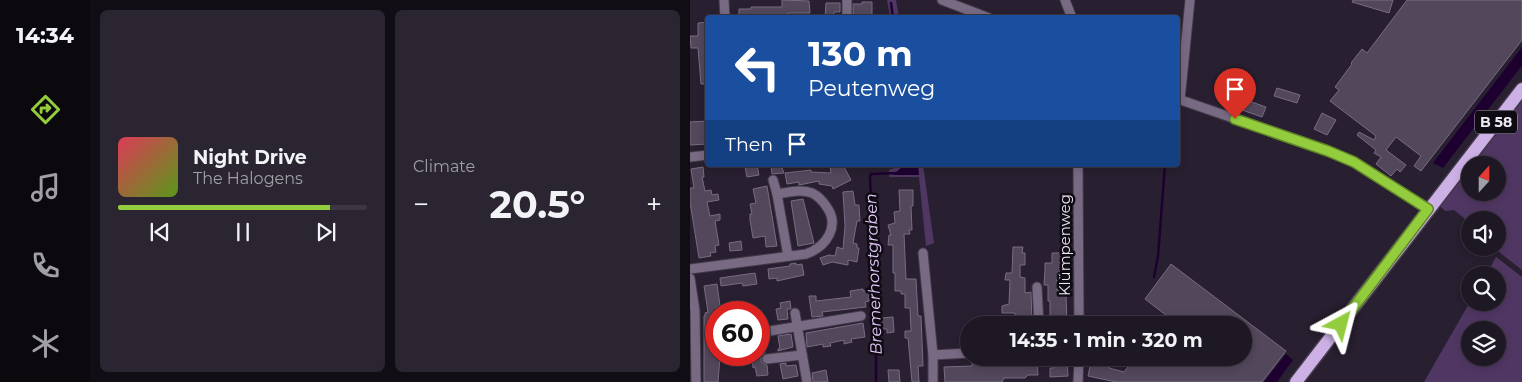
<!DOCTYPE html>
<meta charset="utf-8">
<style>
:root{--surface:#1e1724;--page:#2b2431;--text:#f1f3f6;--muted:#a19fa6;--line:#3c3641;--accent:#93cd3d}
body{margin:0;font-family:Montserrat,sans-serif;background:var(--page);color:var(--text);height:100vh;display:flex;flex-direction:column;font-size:19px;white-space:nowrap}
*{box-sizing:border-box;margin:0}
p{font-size:16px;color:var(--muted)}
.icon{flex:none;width:28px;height:28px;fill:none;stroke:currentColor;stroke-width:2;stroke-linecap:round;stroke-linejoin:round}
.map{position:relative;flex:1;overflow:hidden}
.side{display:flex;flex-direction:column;gap:10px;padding:10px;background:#100d14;width:600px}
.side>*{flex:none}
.top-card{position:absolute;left:15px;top:15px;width:475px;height:152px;border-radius:5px;box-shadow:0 2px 8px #0003,0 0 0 1px var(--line);background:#1a4fa0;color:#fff;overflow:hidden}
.needle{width:32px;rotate:21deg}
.fabs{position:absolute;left:771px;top:156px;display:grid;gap:10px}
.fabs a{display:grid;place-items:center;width:45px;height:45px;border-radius:50%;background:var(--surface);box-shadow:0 2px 8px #0003,0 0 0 1px var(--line);font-size:25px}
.speed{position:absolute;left:15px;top:301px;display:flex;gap:10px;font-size:25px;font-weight:700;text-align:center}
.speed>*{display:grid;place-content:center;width:65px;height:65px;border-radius:50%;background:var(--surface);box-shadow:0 2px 8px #0003,0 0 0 1px var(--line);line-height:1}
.speed .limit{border:8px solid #d22;background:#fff;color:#111}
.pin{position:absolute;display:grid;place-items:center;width:42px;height:42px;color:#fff;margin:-51px -21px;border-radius:50% 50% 50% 0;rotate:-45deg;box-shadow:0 0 5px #0007}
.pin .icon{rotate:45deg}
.me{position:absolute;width:55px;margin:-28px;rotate:38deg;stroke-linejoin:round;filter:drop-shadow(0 0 4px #0008)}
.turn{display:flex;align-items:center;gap:18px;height:105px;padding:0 20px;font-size:22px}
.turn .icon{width:65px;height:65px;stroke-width:2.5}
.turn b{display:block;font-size:35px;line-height:42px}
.then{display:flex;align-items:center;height:48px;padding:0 20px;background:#0003;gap:10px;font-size:19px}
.big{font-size:38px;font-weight:700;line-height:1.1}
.side .widget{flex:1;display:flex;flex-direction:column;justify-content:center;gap:8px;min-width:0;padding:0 18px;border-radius:8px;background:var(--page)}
.song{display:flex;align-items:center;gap:15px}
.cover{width:60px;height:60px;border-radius:8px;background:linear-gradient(135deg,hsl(350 70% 55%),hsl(90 70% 35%))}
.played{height:5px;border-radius:2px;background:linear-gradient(90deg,var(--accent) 85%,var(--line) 85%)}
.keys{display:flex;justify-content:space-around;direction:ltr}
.heat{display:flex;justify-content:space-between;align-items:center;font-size:28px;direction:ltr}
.side .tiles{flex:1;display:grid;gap:10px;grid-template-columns:repeat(2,1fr)}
.trip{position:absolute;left:270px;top:316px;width:292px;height:50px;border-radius:25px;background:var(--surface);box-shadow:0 2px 8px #0003,0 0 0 1px var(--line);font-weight:700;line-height:50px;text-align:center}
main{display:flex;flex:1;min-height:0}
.tabs{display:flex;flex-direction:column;width:90px;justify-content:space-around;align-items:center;background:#0c090e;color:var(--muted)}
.tabs .icon{width:35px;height:35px}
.tabs .active{color:var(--accent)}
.tabs b{font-size:22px;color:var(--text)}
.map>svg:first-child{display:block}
</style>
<main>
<nav class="tabs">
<b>14:34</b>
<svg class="icon active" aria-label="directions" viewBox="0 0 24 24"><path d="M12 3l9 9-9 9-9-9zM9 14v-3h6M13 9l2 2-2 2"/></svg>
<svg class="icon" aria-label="music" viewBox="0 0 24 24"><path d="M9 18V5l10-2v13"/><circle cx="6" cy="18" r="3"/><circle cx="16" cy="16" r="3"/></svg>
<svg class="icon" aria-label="phone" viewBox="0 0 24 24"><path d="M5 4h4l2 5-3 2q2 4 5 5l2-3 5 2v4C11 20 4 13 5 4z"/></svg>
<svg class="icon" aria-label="climate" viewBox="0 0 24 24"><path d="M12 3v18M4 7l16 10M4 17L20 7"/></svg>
</nav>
<section class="side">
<div class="tiles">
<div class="widget">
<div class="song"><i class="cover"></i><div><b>Night Drive</b><p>The Halogens</p></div></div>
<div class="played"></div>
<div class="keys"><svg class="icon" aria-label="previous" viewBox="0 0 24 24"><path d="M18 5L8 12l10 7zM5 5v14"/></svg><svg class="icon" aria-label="pause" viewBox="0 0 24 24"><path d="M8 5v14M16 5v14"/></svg><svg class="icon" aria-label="next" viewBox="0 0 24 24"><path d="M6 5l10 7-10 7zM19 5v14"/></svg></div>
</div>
<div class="widget"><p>Climate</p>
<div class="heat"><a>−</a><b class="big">20.5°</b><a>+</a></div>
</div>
</div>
</section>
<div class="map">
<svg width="832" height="382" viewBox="0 0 832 382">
<rect width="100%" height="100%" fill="#281f30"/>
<g fill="#503763" fill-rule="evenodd">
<path d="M197,0H206L209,17H200Z"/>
<path d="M832,101V270L804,248H808V220H780V223L764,210L755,211L750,206L780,169V192H808V165H783Z"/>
<path d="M212,165H233L244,243L236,246L229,177H199V170Z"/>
<path d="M806,257L832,277V382H734L780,302H808V275H796ZM780,330H808V358H780Z"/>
</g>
<g fill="#1e0030">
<path d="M832,47V66L830,68L753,168L743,163Z"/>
<path d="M214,165H228L229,175H203Z"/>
<path d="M596,354L603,360L587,382H574Z"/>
</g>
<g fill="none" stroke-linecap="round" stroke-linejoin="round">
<g stroke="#1e0030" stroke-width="2.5">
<path d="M201,3L203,18"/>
<path d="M488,77L492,38"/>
<path d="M464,277L468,256L475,165"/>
<path d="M186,382V312L180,177L181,174L207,173"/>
</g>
</g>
<g fill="#52475b" stroke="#786c82">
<path d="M92,0L119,1L120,13H98V16H83V18L49,17V9H61V7H92Z"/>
<path d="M663,0H703L699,13L662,2Z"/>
<path d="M717,0H832V40L731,171L724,166L731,156L706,137L696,150L716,165L710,172L707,169L701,176L686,164L691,157L684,153L686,150L667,135L669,132L684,140L686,136L640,101L649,90L645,87L662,64L661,63L672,49L677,53Z"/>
<path d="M172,2H182V17L163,14V4H172Z"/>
<path d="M136,3H150V12H144V18H135Z"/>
<path d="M18,22V84H11L8,48H1L0,36H8V23Z"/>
<path d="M587,88L610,95L607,103L584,96Z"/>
<path d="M556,100L576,107L572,117L552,110Z"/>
<path d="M632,113L646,120L637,135L624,129Z"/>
<path d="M18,121V144L0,145V122Z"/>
<path d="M67,165L69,175L57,177L55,167Z"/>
<path d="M81,165H91L94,173L82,174Z"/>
<path d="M140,165H153L161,180L143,189L142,186L129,184V181L109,185V182L97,184L95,173L121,170V172L141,173Z"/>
<path d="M13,167L14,177H12L15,191L21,190L22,195L28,194L29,200L17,202L20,216L30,214V220L25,221L29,245L25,246L26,252L20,253L21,256L9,258L0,202V188H4L1,169Z"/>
<path d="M77,186L87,246L76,247L75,236L63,238L60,220V214H62L60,204L66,203L63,189Z"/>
<path d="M209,190H223V206H221L222,230H219L220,234H214L216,279H226L228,316H231L233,366H228L229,382H222L218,338H215V331H221L220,308H215V294H211V291H205V273H203V245H198L199,235H201L198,225L205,223L204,212L210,211Z"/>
<path d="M163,191L165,205H169L170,221H167L163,243L167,244V248H169L167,262L158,260V265L142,262L133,265L130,258L139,255L145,256L147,247L153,249L155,226L153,192Z"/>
<path d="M113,199L124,243L108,246L101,201Z"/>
<path d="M51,241L52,250L40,251L39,243Z"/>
<path d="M323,247H333L332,253H335V265H330V277L335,278V293L341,292L342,325H325V313H312V306L319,304L320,280H315L316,273H322Z"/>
<path d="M362,253H375V266H373V270H370V274H367V290H370V294H376L377,325H363V322H360V301H358V285H354L355,270V263H362Z"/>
<path d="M106,263V265L112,264L114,275L87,281V278L79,279L78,269L100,266V264Z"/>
<path d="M481,264L596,351L572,382H426L398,376L401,362L420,366L419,368L434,372L445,358H554V325H470L477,316L455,299Z"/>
<path d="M65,273L67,284L53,286L52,283L31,286L30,278Z"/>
<path d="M27,284L30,306L26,307V357H30L28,382H14V316H15V313L18,312L14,286Z"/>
<path d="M173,289V291H179V301L175,302L176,307L132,312L133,316L122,317L119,296H126V301L161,297L160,291Z"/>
<path d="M100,301L101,309H97L98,319L88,320L86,309L91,308L90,303Z"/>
<path d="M203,317L204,332L197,333V329H192L191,318Z"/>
<path d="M173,323L175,337L161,339L162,342L154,344V340L140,343L141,346L133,347V344L117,347L116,333Z"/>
<path d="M69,333H73L75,353L72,356L71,360L72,363L77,365L78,375L67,376L65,367L63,368L62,355H69Z"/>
<path d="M101,334L103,347L88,351V349H90L88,336Z"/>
<path d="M363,358H377L378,376L360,377V368H364Z"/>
<path d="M328,359H347L348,375H338L335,378H314L312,382H255L254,367L282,366V363L328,362Z"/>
<path d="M96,363V366L106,365L108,376L93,379L90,364Z"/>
<path d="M136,370L138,382H123L122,373Z"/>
<path d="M198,370H209L210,382H199Z"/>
</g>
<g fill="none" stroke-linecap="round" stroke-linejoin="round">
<defs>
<g id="street">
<path d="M34,0L35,18"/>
<path d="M252,0L299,18"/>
<path d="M375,0L382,18"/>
<path d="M157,18V0"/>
<path d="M488,99L638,151L664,162L738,209"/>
<path d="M490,100L500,0"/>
<path d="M0,157L18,155"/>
<path d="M388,165L389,325"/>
<path d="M87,194L98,256"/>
<path d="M233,253L243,355V382"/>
<path d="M0,269L116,254C136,247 151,226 136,206C132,200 128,196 122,193C111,189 98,192 87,194L83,180"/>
<path d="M0,278L5,311L6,382"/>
<path d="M347,287L349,325"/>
<path d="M105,313L117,382"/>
<path d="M80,331L171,316"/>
<path d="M243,355L279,353"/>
<path d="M77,359L112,355"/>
<path d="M388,382L389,358"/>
</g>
<path id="primary" d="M606,382L832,89"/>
</defs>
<use href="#street" stroke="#443b4b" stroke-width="11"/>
<use href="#primary" stroke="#443b4b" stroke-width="15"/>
<use href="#street" stroke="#786a83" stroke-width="9"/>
<use href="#primary" stroke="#cdb1e6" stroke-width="12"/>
</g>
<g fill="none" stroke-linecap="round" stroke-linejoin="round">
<defs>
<path id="route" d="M545,119L638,151L664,162L738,209L651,324"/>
</defs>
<use href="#route" stroke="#608528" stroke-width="12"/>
<use href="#route" stroke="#93cd3d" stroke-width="9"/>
</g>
<g text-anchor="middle" stroke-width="5" stroke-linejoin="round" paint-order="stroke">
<rect fill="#0f0b13" stroke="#aba6b0" stroke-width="1" x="785" y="110.5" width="42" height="23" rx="4"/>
<g font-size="14" font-weight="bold" fill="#eee8f4">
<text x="806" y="127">B 58</text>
</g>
<g font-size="15" fill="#eee8f4" stroke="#0f0b13">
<text transform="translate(375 245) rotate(-90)" y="5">Klümpenweg</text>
</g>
<g font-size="16" font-style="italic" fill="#e3c8fb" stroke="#0f0b13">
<text transform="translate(183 274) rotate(-92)" y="6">Bremerhorstgraben</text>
</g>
</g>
</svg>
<div class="fabs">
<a><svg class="needle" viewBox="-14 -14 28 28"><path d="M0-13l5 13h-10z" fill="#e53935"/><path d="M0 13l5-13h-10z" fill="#a19fa6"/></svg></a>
<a><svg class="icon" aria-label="sound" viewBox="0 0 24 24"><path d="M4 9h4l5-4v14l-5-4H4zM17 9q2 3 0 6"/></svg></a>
<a><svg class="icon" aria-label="search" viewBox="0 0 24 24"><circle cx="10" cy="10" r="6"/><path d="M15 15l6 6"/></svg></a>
<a><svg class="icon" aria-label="layers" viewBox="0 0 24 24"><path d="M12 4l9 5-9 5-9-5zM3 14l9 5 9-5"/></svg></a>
</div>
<div class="speed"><div class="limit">60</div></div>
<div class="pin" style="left:545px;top:119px;background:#d93025"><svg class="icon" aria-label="arrive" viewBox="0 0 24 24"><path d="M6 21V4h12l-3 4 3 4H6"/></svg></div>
<svg class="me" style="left:651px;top:324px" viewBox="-20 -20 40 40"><path d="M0-17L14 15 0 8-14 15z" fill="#93cd3d" stroke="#fff" stroke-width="4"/></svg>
<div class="trip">14:35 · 1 min · 320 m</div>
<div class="top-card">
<div class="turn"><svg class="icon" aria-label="left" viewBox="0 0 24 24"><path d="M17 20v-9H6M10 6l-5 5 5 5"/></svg><div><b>130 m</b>Peutenweg</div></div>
<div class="then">Then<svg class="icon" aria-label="arrive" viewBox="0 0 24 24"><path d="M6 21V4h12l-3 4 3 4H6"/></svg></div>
</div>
</div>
</main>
